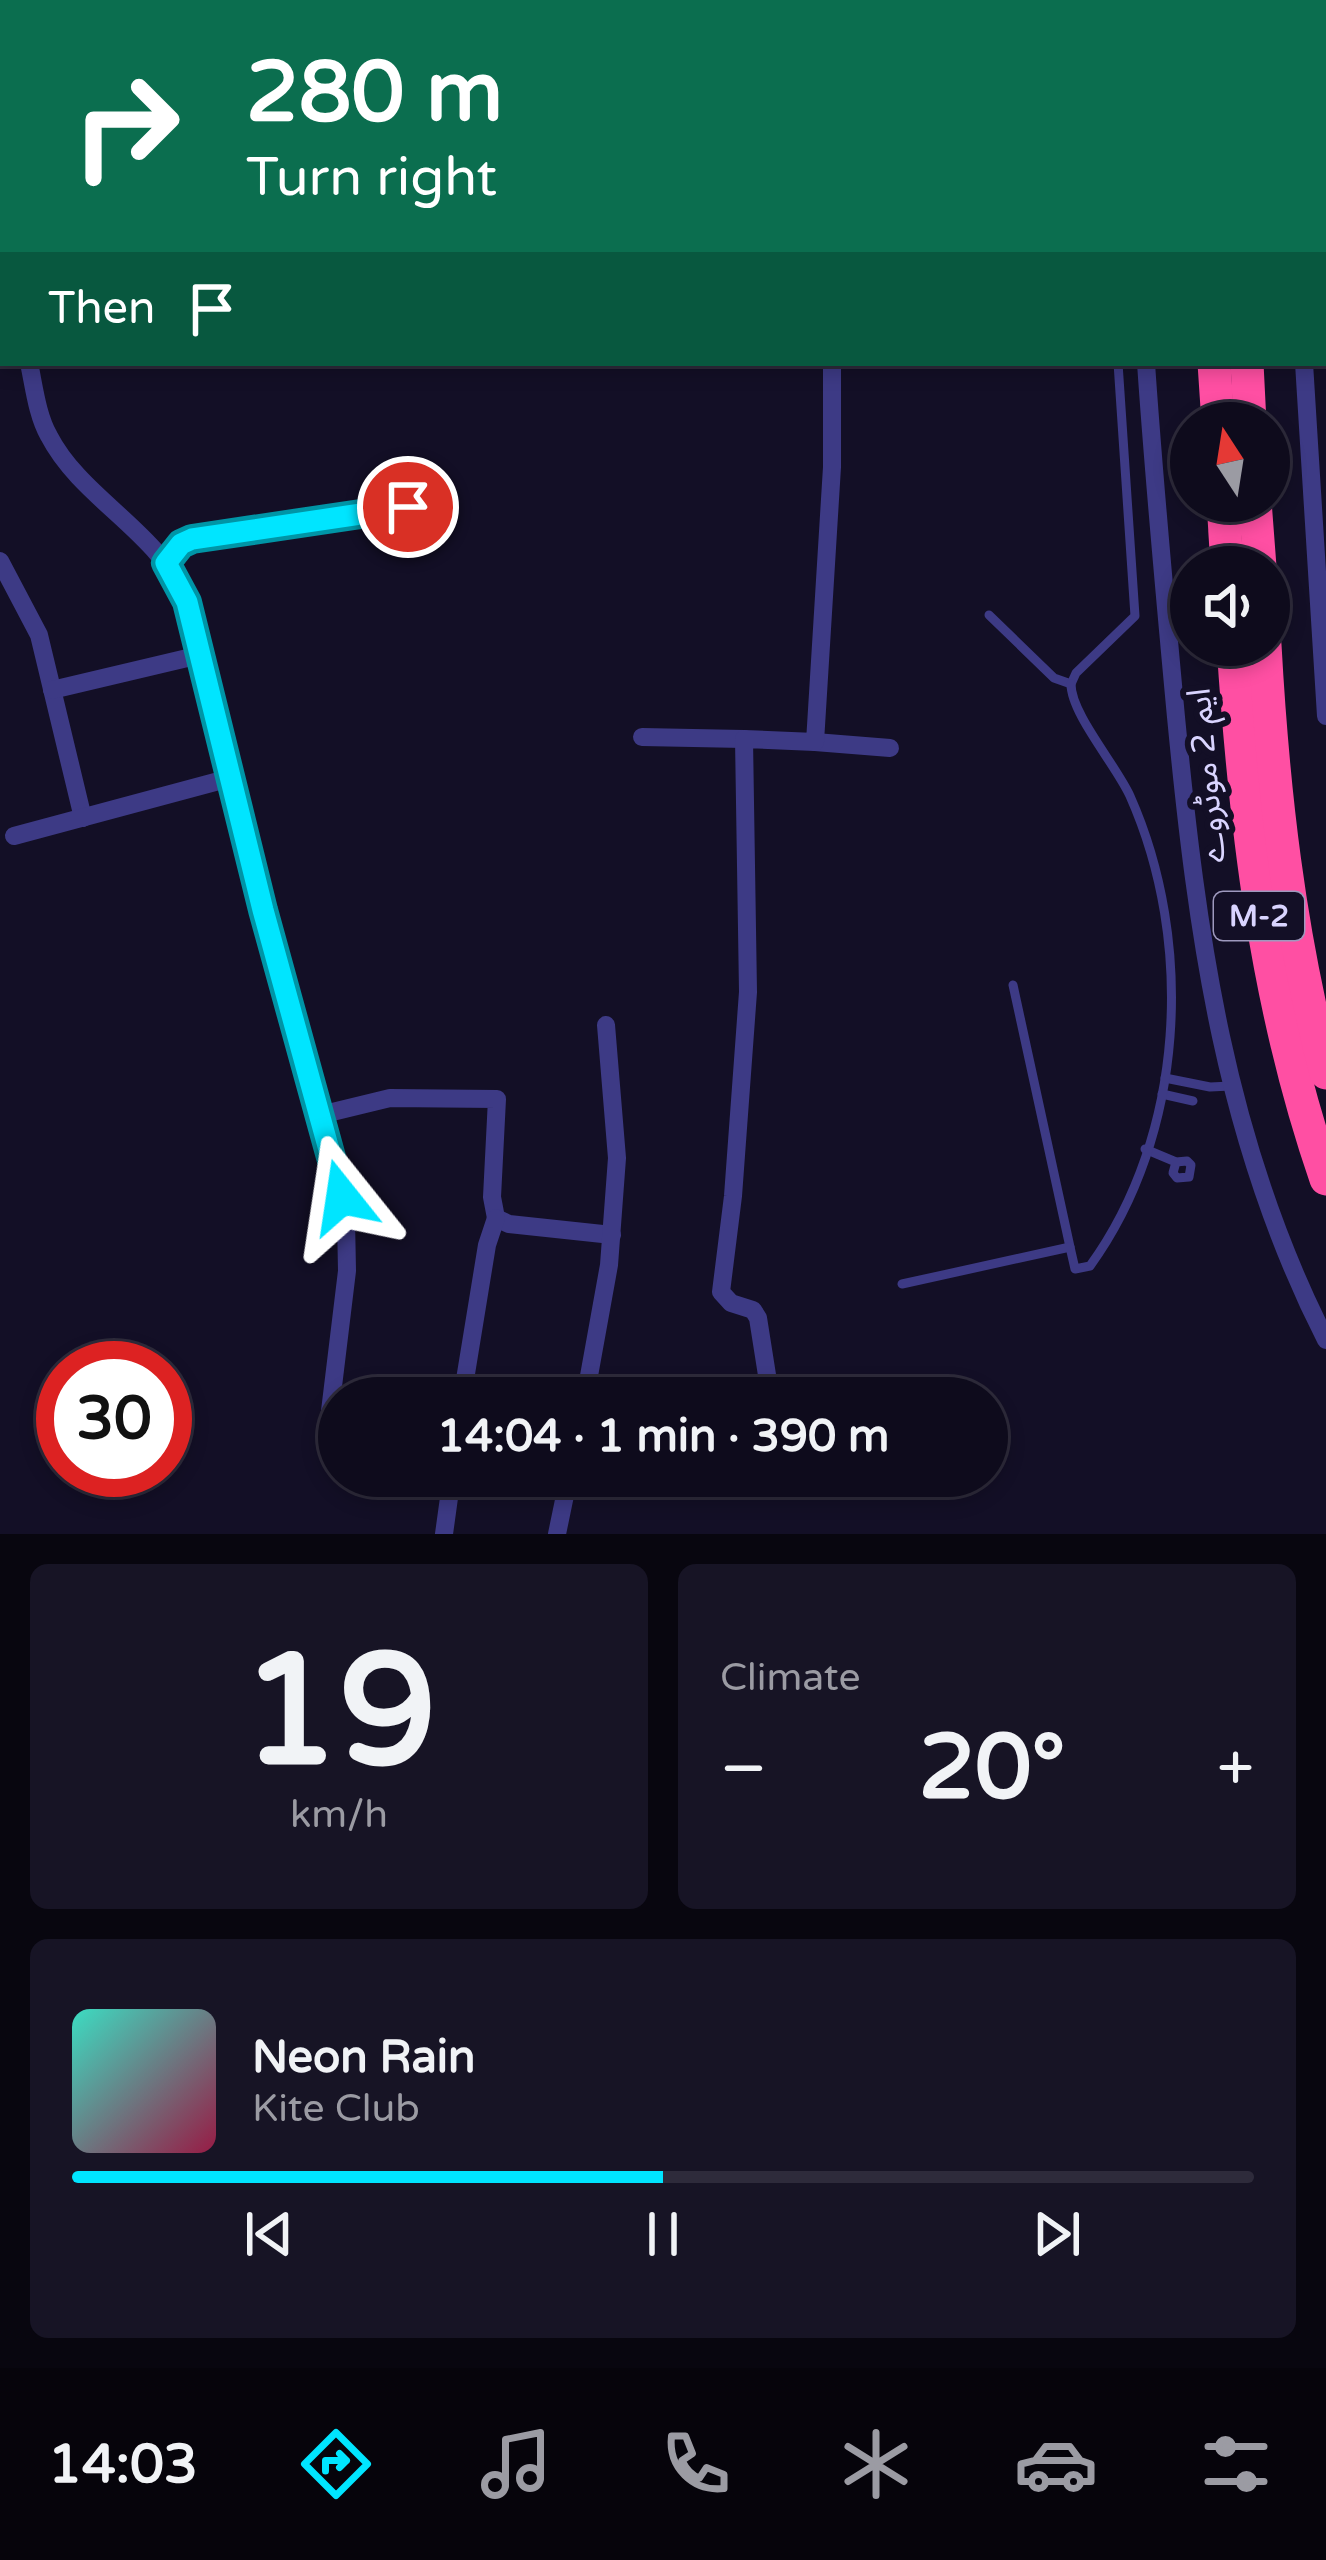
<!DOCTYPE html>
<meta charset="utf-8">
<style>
:root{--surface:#0e0b1c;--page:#171425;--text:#f1f3f6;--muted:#9b9ba3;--line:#2e2b3b;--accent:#00e5ff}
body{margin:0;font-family:"Varela Round","Noto Sans Arabic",sans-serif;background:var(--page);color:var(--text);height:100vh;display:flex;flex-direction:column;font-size:45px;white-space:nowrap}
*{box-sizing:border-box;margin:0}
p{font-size:39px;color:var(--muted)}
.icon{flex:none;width:66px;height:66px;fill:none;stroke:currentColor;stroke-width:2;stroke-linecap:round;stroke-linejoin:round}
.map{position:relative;height:1534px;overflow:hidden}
.panel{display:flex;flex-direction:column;gap:30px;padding:30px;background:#08060f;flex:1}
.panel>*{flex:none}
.guide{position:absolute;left:0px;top:0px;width:1326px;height:366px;box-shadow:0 6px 18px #0003,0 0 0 3px var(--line);background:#0b6e4f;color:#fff;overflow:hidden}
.needle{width:78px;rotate:348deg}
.fabs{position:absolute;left:1170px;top:402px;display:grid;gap:24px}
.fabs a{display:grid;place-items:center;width:120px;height:120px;border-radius:50%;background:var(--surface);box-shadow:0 6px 18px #0003,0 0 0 3px var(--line);font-size:60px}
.speed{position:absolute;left:36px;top:1341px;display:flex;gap:24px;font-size:60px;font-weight:700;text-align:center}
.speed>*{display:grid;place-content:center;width:156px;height:156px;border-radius:50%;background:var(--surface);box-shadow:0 6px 18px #0003,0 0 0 3px var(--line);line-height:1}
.speed .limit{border:18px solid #d22;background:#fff;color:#111}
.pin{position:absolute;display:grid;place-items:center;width:102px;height:102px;color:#fff;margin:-51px;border:6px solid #fff;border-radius:50%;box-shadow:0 3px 12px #0007}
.me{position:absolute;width:132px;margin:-66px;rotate:345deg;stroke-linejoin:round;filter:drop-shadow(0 0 9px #0008)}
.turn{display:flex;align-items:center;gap:42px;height:252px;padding:0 48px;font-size:54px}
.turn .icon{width:156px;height:156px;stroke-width:2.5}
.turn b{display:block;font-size:84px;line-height:102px}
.then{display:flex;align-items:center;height:114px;padding:0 48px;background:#0003;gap:24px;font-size:45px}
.big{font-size:90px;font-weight:800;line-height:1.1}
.panel .card{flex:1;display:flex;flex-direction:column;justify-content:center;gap:18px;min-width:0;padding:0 42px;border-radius:18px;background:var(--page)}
.panel .dial{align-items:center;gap:0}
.dial b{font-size:156px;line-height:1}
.song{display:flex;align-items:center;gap:36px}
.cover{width:144px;height:144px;border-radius:18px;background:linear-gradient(135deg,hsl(170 70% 55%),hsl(340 70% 35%))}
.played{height:12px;border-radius:6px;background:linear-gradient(90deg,var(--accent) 50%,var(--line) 50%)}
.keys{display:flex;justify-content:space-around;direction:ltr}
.heat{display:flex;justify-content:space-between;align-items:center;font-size:66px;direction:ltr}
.panel .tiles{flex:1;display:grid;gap:30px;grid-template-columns:1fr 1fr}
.card:last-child{grid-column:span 2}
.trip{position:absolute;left:318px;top:1377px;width:690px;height:120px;border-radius:60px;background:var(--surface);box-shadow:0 6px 18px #0003,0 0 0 3px var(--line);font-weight:800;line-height:120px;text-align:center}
.dock{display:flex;height:192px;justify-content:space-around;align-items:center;background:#06040b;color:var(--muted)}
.dock .icon{width:84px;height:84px}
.dock .selected{color:var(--accent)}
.dock b{font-size:54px;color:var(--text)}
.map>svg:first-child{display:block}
</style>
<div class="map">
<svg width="1326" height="1534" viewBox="0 0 1326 1534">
<rect width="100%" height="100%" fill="#130f26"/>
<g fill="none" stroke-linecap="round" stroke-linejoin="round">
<g stroke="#0c2248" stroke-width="4.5">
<path d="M0,15H3"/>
<path d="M1323,109H1326"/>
</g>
<g stroke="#3d3a85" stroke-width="9">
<path d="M989,615L1054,678L1071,684L1076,673L1135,616L1118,363"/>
<path d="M1013,985L1070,1247"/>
<path d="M1165,1078L1210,1087L1231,1086"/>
<path d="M1162,1094L1193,1101"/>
<path d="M1145,1149L1176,1162L1187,1161L1191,1165L1189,1177L1177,1178L1173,1173L1176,1162"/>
<path d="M902,1284L1070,1247L1075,1269L1090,1266C1185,1135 1195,942 1130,796C1116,765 1071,714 1071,684"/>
</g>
<g stroke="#3d3a85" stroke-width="18">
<path d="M864,0L865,3"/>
<path d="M1294,0L1295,3"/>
<path d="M102,3V0"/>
<path d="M1129,3V0"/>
<path d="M0,94L3,83"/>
<path d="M0,249L3,261"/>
<path d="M0,322L3,321"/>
<path d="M29,363C34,386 37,415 49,436C82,500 162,533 187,602L263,910L346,1219L347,1271L326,1444"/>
<path d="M1146,363C1154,481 1165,599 1176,717C1197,936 1225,1142 1326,1340"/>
<path d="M1304,363L1326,716"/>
<path d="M0,561L39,635L83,818"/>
<path d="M166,563L181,544L192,539L408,507"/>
<path d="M52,690L200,655"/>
<path d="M642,737L744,739"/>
<path d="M815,742L890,748"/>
<path d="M14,836L230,778"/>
<path d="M320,1115L390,1098L497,1099L492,1197L496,1218L509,1224L612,1235"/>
<path d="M742,1393L770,1394L758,1318L753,1310L731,1303L721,1292L733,1196L748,992L744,739L815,742L832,467V363"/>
<path d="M462,1398L487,1245L496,1218"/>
<path d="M585,1398L609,1265L617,1158L606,1025"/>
<path d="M780,1476L782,1488"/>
<path d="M444,1534L452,1476"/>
<path d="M557,1534L569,1476"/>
</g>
<g stroke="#ff4fa3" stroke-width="33">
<path d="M1192,0V3"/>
<path d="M1225,0V3"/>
<path d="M1214,363L1218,423"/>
<path d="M1247,363L1250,423"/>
<path d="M1223,501L1227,567"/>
<path d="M1255,501L1260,567"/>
<path d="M1233,645C1245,827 1266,1006 1326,1179"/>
<path d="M1265,645C1273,790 1289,932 1326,1073"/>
</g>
</g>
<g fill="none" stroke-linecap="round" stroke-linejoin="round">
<defs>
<path id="route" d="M342,1197L263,910L187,602L166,563L181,544L192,539L408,507"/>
</defs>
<use href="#route" stroke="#0095a6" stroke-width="30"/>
<use href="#route" stroke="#00e5ff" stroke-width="21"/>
</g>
<g text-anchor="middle" stroke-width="12" stroke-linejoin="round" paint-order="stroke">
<rect fill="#130f26" stroke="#9e99be" stroke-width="3" x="1214" y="892" width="90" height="48" rx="9"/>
<g font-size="30" font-weight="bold" fill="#d9d4ff">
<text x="1259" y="926">M-2</text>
</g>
<g font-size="33" fill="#d9d4ff" stroke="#130f26">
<text transform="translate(1205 776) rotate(-95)" y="12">ایم 2 موٹروے</text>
</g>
</g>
</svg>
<div class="fabs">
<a><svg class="needle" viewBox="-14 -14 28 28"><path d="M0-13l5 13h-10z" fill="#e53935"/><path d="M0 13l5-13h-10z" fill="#9b9ba3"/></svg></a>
<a><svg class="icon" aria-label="sound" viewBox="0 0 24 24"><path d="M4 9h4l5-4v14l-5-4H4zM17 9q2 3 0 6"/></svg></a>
</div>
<div class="speed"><div class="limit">30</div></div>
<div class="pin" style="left:408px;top:507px;background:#d93025"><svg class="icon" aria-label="arrive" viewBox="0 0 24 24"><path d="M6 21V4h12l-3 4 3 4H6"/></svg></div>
<svg class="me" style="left:342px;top:1197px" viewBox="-20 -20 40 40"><path d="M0-17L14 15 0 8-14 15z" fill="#00e5ff" stroke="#fff" stroke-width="4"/></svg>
<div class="trip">14:04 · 1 min · 390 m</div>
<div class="guide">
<div class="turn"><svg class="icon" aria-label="right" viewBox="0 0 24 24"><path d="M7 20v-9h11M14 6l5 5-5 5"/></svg><div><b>280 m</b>Turn right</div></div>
<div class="then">Then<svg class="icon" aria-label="arrive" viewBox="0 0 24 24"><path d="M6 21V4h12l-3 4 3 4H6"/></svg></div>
</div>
</div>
<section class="panel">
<div class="tiles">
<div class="card dial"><b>19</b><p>km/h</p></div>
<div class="card"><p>Climate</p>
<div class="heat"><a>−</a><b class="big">20°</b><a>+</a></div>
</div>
<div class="card">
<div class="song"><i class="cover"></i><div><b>Neon Rain</b><p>Kite Club</p></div></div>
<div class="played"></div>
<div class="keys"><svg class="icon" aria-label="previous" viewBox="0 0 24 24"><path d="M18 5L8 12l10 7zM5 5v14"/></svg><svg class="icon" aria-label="pause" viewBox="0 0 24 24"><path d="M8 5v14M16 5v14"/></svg><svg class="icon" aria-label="next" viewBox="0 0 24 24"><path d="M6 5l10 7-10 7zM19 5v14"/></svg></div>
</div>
</div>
</section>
<nav class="dock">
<b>14:03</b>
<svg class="icon selected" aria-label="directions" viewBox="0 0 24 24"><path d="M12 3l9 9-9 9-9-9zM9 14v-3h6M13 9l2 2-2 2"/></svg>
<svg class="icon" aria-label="music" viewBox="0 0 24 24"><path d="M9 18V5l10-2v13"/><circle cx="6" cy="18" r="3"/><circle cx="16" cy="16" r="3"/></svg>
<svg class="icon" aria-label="phone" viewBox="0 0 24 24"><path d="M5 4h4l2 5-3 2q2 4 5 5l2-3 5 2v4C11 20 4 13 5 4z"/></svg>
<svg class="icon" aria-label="climate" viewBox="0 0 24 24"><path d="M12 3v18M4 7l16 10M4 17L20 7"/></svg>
<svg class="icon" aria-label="car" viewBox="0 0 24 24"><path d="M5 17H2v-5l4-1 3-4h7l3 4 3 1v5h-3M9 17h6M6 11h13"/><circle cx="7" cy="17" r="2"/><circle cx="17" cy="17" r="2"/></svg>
<svg class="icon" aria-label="filters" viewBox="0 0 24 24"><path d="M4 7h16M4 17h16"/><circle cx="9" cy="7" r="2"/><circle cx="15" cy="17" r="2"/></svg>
</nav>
